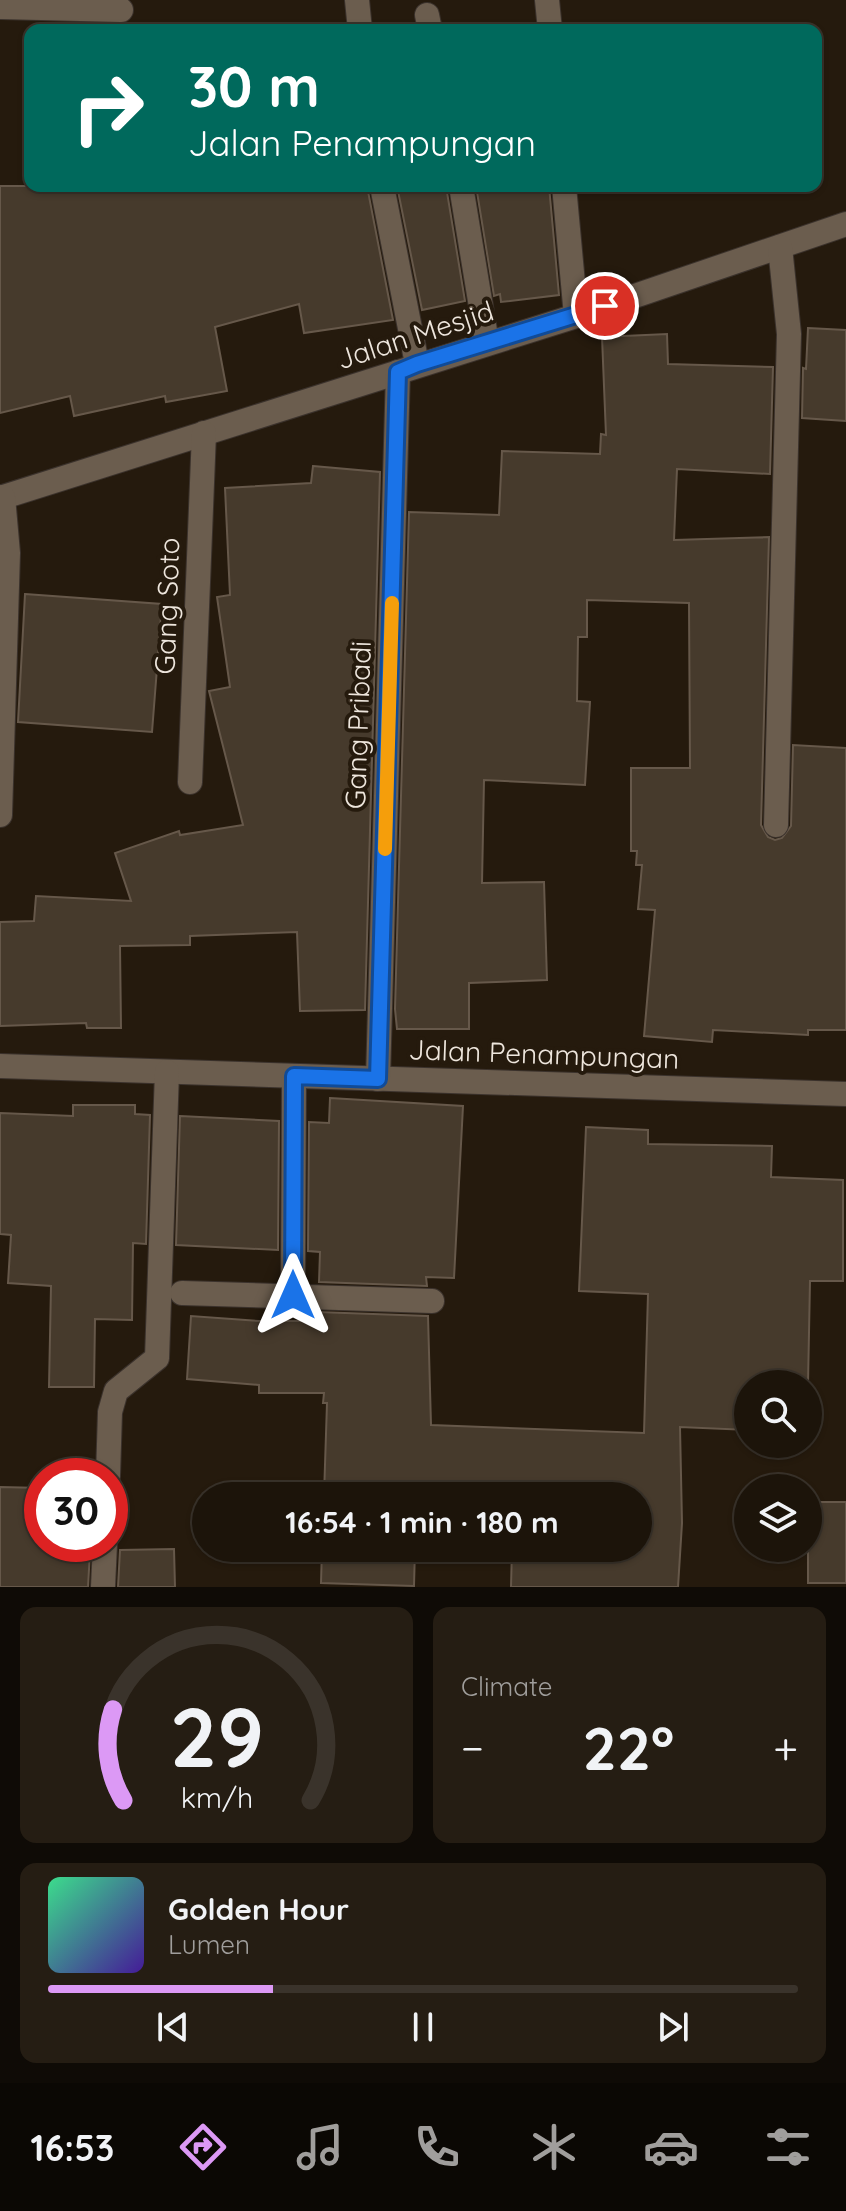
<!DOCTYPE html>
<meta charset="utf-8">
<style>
:root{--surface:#1c140a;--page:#251d13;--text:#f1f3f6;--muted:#a09e9c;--line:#3a332b;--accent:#dc99f5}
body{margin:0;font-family:Quicksand,sans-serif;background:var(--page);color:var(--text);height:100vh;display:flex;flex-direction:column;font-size:30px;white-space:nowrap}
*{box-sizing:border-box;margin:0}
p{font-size:26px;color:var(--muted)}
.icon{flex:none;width:44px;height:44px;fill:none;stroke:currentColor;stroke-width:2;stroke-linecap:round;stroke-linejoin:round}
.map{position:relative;height:1587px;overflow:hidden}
.sheet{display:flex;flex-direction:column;gap:20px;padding:20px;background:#0f0b06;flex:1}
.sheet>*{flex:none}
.banner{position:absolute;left:24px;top:24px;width:798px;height:168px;border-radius:16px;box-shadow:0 2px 6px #0004,0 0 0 2px var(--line);background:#00695c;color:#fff;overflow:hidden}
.fabs{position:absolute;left:734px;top:1370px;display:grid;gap:16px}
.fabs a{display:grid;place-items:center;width:88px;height:88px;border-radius:50%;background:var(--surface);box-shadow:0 2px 6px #0004,0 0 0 2px var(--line);font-size:40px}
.speed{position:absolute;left:24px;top:1458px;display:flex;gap:16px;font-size:40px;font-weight:700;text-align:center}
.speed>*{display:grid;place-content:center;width:104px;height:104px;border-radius:50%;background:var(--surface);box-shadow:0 2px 6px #0004,0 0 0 2px var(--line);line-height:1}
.speed .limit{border:12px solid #d22;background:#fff;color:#111}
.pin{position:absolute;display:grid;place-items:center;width:68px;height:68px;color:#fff;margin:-34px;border:4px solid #fff;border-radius:50%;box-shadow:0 2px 8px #0007}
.me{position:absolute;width:88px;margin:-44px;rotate:0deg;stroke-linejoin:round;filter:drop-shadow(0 0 6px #0008)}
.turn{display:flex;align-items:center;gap:28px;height:168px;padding:0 32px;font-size:36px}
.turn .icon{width:104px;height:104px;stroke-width:2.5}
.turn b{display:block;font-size:56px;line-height:68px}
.big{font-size:60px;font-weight:800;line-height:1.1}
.sheet .widget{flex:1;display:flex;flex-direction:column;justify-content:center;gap:12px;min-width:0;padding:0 28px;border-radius:16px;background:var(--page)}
.sheet .dial{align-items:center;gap:0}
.dial svg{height:208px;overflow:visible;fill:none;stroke:var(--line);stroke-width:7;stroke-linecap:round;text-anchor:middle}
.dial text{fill:var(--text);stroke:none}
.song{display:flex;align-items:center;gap:24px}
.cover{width:96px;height:96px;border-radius:12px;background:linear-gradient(135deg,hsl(150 70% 55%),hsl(260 70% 35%))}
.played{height:8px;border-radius:4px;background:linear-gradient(90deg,var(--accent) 30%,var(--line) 30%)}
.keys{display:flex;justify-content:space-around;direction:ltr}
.heat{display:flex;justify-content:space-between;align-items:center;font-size:44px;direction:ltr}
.sheet .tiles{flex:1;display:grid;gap:20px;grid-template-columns:1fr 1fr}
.widget:last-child{grid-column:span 2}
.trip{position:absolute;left:192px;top:1482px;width:460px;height:80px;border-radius:40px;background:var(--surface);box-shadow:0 2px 6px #0004,0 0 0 2px var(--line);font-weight:800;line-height:80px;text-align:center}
.tab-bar{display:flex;height:128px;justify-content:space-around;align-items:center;background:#0b0804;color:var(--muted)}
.tab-bar .icon{width:56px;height:56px}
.tab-bar .selected{color:var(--accent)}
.tab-bar b{font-size:36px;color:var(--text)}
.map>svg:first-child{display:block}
</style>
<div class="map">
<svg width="846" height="1587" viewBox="0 0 846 1587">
<rect width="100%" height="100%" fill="#251a0d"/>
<g fill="#463a2c" stroke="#66584a" stroke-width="2">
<path d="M0,186H367L393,320L304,333L299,304L215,327L227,391L166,402L165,396L74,416L70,396L0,413Z"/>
<path d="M397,186H446L465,301L422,310Z"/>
<path d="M476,186H549L559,295L501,302L500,294L494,296Z"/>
<path d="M808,328L846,330V421L802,418L803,368L806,369Z"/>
<path d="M667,334L668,364L773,367L770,474L677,469L674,540L769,537L761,825L768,837L775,840L782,838L791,826L793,745L846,748V1030H808V1035L713,1030L712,1042L644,1036L655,910L638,909L642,865H636L637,851H631V768H690L689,603L587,600V637H578L577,701L590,702L585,785L484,780L482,883L544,882L547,980L469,983V1029H397L395,1009L409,512L499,515L502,451L600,454L601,434L606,435L602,337Z"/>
<path d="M313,466L380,472L365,1010L300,1011L297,932L190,936V945L120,946L121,1028H87L86,1023L0,1026V922L34,921L36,896L131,901L115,853L179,831L180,835L243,825L209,691L230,687L217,597L230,595L225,488L311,483Z"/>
<path d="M25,594L162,604L152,732L18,722Z"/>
<path d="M330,1098L463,1106L454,1278L426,1277L427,1286L319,1282L320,1252L308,1251L309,1122L329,1123Z"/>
<path d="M73,1105H135V1114L150,1115L146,1244L133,1243L132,1320L95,1319L94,1387H49L51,1286L8,1283L11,1235L0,1234V1113L73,1116Z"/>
<path d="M180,1116L279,1121L278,1250L176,1245Z"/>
<path d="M586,1127L648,1130V1144L772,1146L771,1177L843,1180V1281H810L808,1384H748V1430L680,1427L682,1523L678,1587H511L512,1548H638V1496H324L327,1403H323L324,1393H259V1385L187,1379L191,1316L259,1321H318V1312L428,1316L431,1425L644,1433L648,1294L579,1291Z"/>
<path d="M0,1487L42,1488V1544H80L79,1552L90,1551L88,1587H0Z"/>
<rect x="808" y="1502" width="38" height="81"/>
<path d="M322,1548H415L414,1586L321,1583Z"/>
<path d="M174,1549L175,1587H118L120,1550Z"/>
</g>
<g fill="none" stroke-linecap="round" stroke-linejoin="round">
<defs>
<g id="minor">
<path d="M357,0L360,30"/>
<path d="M547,0L550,30"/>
<path d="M0,7L121,10"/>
<path d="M427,15L430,30"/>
<path d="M382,186L417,364"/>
<path d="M461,186L487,343"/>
<path d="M564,186L576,316"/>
<path d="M0,498L576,316L846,224"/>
<path d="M190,782L204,433"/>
<path d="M0,815L8,553L3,497"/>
<path d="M776,825L789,334L780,247"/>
<path d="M0,1066L846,1094"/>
<path d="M378,1079L398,372"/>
<path d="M182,1293L432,1301"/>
<path d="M293,1295L294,1076"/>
<path d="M108,1476L110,1412L116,1391L157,1358L167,1072"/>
<path d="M103,1587L105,1544"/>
</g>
</defs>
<use href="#minor" stroke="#3b322c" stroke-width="26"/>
<use href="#minor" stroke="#6b5d4e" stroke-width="24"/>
</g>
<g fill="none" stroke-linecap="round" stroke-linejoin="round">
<defs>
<path id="route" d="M293,1295L294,1076L378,1079L398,372L417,364L605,306"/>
</defs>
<use href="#route" stroke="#114b97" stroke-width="20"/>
<use href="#route" stroke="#1a73e8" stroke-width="14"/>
<path stroke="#f59e0b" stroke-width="14" d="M385,849L392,603"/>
</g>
<g text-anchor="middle" stroke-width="8" stroke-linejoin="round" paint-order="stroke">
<g font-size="28" fill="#eee6dd" stroke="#251a0d">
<text transform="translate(415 335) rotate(-18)" y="10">Jalan Mesjid</text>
<text transform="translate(167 606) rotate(-88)" y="10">Gang Soto</text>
<text transform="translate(358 725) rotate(-88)" y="10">Gang Pribadi</text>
<text transform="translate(544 1054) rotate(2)" y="10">Jalan Penampungan</text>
</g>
</g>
</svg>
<div class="fabs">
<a><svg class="icon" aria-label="search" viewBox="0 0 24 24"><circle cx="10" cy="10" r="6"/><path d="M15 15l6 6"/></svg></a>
<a><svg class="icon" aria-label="layers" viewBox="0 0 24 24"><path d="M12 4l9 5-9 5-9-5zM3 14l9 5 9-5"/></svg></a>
</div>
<div class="speed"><div class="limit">30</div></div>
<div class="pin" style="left:605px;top:306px;background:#d93025"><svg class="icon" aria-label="arrive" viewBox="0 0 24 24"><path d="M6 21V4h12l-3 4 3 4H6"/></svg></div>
<svg class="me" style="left:293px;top:1295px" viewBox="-20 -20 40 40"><path d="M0-17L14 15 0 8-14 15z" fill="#1a73e8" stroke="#fff" stroke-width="4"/></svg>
<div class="trip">16:54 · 1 min · 180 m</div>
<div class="banner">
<div class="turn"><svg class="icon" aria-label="right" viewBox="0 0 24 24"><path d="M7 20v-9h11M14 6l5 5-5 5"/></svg><div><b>30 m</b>Jalan Penampungan</div></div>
</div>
</div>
<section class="sheet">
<div class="tiles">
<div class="widget dial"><svg viewBox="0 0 100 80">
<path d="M14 69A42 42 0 1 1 86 69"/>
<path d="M14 69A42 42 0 0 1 10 34" stroke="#dc99f5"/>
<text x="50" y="56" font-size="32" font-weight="700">29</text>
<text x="50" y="72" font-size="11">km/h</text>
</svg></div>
<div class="widget"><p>Climate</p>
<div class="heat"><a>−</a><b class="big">22°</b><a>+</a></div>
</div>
<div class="widget">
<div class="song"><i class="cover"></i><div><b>Golden Hour</b><p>Lumen</p></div></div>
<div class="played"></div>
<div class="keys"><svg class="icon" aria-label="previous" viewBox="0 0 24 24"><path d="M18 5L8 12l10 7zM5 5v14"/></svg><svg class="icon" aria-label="pause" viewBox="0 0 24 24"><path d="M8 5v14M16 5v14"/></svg><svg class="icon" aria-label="next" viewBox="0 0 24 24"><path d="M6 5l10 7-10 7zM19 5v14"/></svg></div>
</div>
</div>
</section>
<nav class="tab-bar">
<b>16:53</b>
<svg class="icon selected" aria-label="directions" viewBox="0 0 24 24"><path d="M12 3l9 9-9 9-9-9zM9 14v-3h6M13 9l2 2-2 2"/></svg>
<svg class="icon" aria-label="music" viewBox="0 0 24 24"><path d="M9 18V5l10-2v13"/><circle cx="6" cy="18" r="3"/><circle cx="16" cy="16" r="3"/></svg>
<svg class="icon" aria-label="phone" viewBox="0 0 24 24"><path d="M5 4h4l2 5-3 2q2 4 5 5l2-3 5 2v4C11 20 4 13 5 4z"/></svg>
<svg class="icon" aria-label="climate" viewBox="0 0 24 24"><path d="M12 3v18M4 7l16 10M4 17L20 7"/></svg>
<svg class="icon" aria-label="car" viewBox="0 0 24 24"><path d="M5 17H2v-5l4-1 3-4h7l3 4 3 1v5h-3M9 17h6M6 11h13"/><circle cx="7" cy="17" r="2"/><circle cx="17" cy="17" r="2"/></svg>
<svg class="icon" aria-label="filters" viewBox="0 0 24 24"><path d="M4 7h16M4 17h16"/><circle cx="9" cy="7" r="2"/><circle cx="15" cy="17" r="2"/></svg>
</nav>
